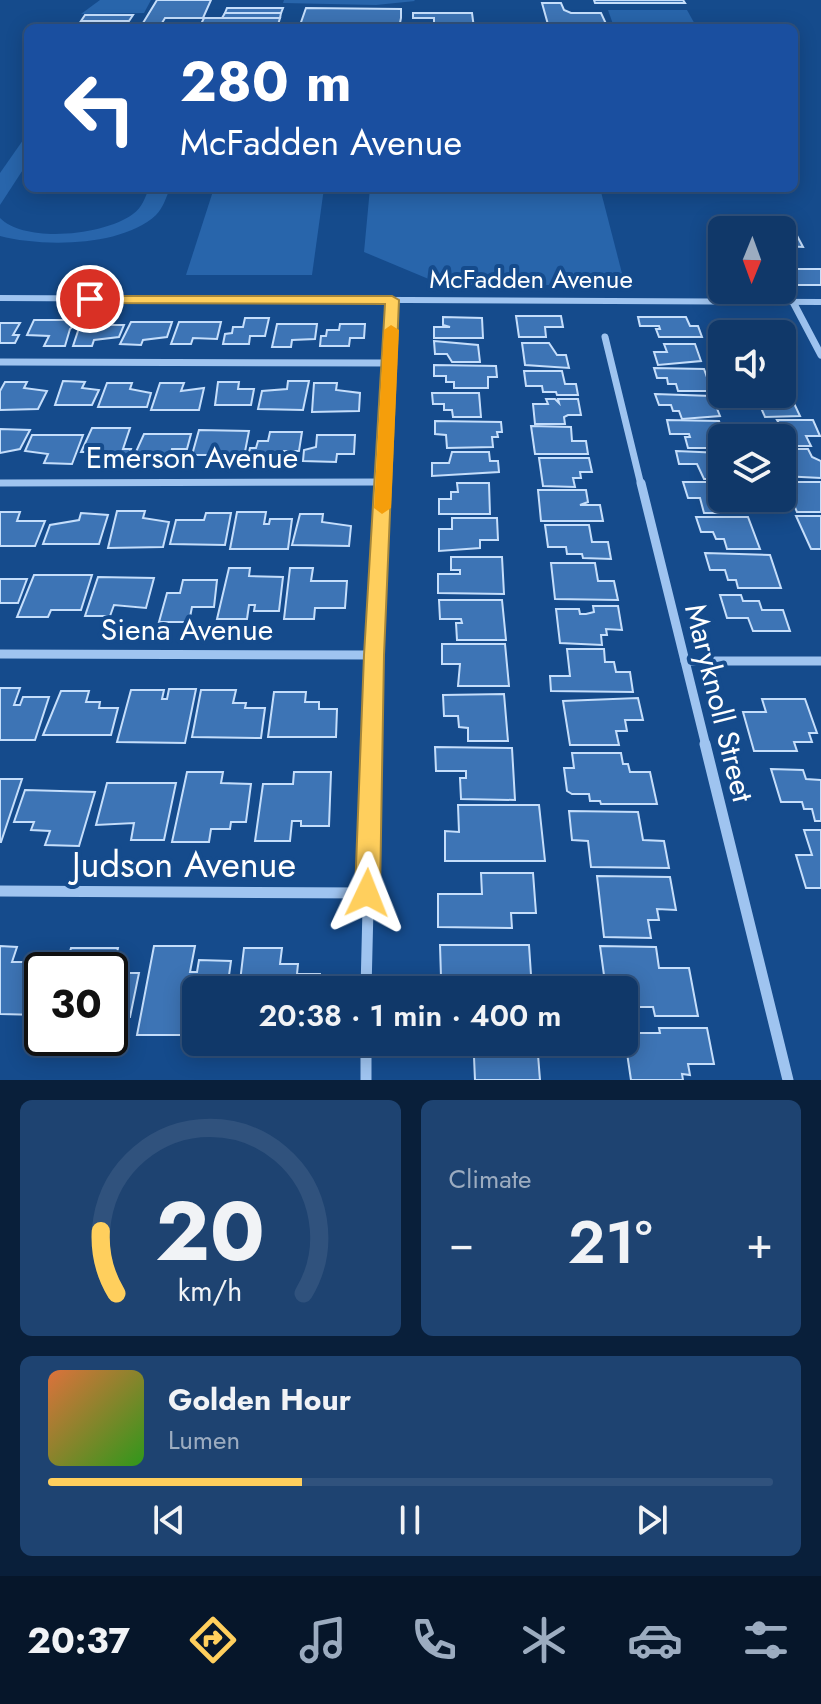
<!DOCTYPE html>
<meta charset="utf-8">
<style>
:root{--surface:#103869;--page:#1e4371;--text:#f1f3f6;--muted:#9cacc0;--line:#30527d;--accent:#ffcf5d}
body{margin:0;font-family:Jost,sans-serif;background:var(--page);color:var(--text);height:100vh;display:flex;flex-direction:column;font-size:30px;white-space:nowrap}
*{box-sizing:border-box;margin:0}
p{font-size:26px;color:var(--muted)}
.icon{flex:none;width:44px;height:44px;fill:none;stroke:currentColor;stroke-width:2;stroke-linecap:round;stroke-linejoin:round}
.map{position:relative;height:1080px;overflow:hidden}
.side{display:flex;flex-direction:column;gap:20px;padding:20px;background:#091f3a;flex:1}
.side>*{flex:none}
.hud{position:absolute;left:24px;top:24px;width:774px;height:168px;border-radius:12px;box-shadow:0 4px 20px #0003,0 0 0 2px var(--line);background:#1a4fa0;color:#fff;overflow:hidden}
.needle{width:52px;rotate:181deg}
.controls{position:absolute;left:708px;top:216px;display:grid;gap:16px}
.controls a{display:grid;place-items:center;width:88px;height:88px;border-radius:12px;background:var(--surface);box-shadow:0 4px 20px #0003,0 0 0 2px var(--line);font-size:40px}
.speed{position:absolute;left:24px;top:952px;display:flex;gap:16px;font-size:40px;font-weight:700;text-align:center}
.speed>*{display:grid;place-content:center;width:104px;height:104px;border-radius:50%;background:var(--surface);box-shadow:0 4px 20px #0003,0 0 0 2px var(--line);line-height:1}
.speed .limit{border:4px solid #111;border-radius:12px;background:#fff;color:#111}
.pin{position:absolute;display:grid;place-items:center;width:68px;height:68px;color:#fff;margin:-34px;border:4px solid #fff;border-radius:50%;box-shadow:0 2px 8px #0007}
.me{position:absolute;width:88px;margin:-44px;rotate:2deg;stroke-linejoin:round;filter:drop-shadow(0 0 6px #0008)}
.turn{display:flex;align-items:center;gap:28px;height:168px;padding:0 24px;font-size:36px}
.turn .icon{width:104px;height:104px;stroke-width:2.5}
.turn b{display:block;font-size:56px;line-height:68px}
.big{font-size:60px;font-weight:600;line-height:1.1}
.side .tile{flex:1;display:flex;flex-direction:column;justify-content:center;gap:12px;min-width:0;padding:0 28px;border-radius:12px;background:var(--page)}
.side .dial{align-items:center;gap:0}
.dial svg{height:208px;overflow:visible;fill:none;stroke:var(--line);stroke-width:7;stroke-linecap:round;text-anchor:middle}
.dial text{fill:var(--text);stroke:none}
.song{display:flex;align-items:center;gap:24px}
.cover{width:96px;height:96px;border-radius:12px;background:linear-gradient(135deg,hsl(20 70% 55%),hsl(110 70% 35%))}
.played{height:8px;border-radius:4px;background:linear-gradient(90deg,var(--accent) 35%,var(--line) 35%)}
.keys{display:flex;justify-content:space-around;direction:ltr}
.heat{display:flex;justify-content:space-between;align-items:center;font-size:44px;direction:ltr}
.side .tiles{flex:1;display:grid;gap:20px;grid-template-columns:1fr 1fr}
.tile:last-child{grid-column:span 2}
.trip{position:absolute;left:182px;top:976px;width:456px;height:80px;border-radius:12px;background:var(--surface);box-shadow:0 4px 20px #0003,0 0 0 2px var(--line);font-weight:600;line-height:80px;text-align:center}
.tabs{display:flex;height:128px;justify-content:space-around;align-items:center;background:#06162a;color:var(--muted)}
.tabs .icon{width:56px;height:56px}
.tabs .on{color:var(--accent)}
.tabs b{font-size:36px;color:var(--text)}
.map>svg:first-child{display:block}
</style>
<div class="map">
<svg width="821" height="1080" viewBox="0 0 821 1080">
<rect width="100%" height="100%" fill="#154b8c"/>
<g fill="#2865ab">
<path d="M100,0H151L144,13L81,14Z"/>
<path d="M284,0H414L415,1L376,5L283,3Z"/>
<path d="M608,10H687L697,28L614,27Z"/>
<path d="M28,133V162L0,205V173Z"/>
<path d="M149,188H170C166,198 163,208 156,215C122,247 42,247 0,236V218C26,244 105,235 133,214C142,208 145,198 149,188Z"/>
<path d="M214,188H324L312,275H186Z"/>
<path d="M370,188H600L625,285H443L364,252Z"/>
</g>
<g fill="#3d74b5" stroke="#c5defb" stroke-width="2">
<path d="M157,0H211L203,18H165L162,23H143Z"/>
<path d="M594,0H683L685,3H595Z"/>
<path d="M542,3H561L564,10L571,13H601L608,28H549Z"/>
<path d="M227,8H283L281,13H225Z"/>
<path d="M306,8L401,9V18L399,28H299Z"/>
<path d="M225,13H281L280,18H222Z"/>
<path d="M413,13H472L474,28H434V18H413Z"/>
<path d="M85,15H133L129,21H81Z"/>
<path d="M204,18H280L277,28H199Z"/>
<path d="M782,230H794L803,247L782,246Z"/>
<rect x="782" y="269" width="39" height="16"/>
<path d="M516,316H561L563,327H545L546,337H519Z"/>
<path d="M443,317L482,318L483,338H434V327H450L443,325Z"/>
<path d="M638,317H686L690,326H698L702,337H659L656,329H660L659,326H640Z"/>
<path d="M245,318H269L265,336H250L249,344H223L225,334L232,333L233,327H243Z"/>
<path d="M34,320H74L73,324H76L70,329L65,346H44L49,336L27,335Z"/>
<path d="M725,320H751L763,334H731Z"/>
<path d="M131,322H172L167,337L143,340L141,345L120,344Z"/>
<path d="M179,322H221L217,339L193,338L191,344H171Z"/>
<path d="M0,323H20L13,335H19L15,343H0Z"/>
<path d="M277,324H317L315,339L292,340L291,347H272Z"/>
<path d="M340,324H365L364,338H350L349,346H320L321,336H326L327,330H339Z"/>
<path d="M80,325H124L119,337L94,340L92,346H73Z"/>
<path d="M434,341L478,345L480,362H452L447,354H435Z"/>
<path d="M522,343H549L557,355H566L569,368L525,365Z"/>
<path d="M664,344H695L701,361L658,365L654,352H667Z"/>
<path d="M434,365L496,366L497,377H488V388H454V382H446V376H434Z"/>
<path d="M654,368L704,369L712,391H678L676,384H668L667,378H657Z"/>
<path d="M524,371H562L565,384H576L578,395H557L556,392H543L542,386H526Z"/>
<path d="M63,381L85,382L82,388L99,390L92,405H55Z"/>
<path d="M288,381H309L303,410L258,409L262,391L287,389Z"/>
<path d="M5,382H27L24,388L47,391L38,409L0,410V391Z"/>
<path d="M218,382H239L238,389H254L251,405H215Z"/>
<path d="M107,383H132L130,389L151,393L147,407H98Z"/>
<path d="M160,383H184L181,391L204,388L199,410H151Z"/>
<path d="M314,383H337L336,390L360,393L359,411L312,412Z"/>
<path d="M783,392L786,399H792L800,416L765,417L755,394Z"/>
<path d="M432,393H479L481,417H453L452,410H444V404H433Z"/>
<path d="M655,394L712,396L720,416L682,419L679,411H673L671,405H659Z"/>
<path d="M546,399H555L559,403L558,399H578L581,415H568L564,417L565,424H535L533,404H548Z"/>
<path d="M667,420L719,421L725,438H722V448H688L685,437H690L689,434H670Z"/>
<path d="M777,420H813L820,436H806L811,446H782V438H772L767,426L780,425Z"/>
<path d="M435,421L501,422L502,432H497L498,437H492L493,447L447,448L446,435L435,434Z"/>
<path d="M531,426L571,427L572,441H586L588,454H535Z"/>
<path d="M92,428H130L123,449H131L127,460H96L98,452H81Z"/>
<path d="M0,429L30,430L20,449L0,453Z"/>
<path d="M199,430L249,431L243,462H216L218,451L213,455H192Z"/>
<path d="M270,432H302L299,451H284L282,462L247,461L250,448H256L258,441H268Z"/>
<path d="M144,434H191L187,449H172L171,454H161L159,460H136L138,454H135Z"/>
<path d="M32,435H83L72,464L44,463L48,454L25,451Z"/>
<path d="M317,435H355L354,454H337L336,462L303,461L304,450L316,447Z"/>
<path d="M782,449H808L812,457L821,461V478L782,476Z"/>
<path d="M676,451L722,453V479H704L697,464H679Z"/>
<path d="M452,452H489L490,461H498L499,472L432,476V463H449Z"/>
<path d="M539,458H589L592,472H580L581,478H573L575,487L543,486Z"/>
<path d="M683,482H722V498H750L755,513H704L700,498H688Z"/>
<path d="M784,482H821V512H797Z"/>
<path d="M457,483H489L490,514H439V499H451V492H458Z"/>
<path d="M538,490H586L588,502L580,505H600L603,521H541Z"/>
<path d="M117,511H145L143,518L169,522L163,547L108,548Z"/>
<path d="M0,512H20L17,521H45L35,546H0Z"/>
<path d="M237,512H266L264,524H269L270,519H292L288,549H230Z"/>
<path d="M81,513L108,515L99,544H43L50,525L79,520Z"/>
<path d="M206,513H231L225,545L170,544L176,520H204Z"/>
<path d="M300,514H323L322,522L351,526L349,546L292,545Z"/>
<path d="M796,516H821V549H811Z"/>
<path d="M696,517H748L760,549H727L724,539H716L713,532H701Z"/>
<path d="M452,518H497L498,540H480V548L439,551V529H452Z"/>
<path d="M545,525H589L592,542H608L611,559L583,558L582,554H567L566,547H548Z"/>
<path d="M705,553L770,555L781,588H738L736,580H728L725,570H710Z"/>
<path d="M451,557H502L504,594L438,593V574H460V570H451Z"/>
<path d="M551,563H595L598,581H614L618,600L555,599Z"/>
<path d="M229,568H250L249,576L283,577L279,611H254L255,605H249L247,619H217Z"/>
<path d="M290,568H313L311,581H347L345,608H315L314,619H284Z"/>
<path d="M34,575H92L81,610H51L48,617H17Z"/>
<path d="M98,577L154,578L146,608L114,605L110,616H85Z"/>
<path d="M0,579H27L18,603H0Z"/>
<path d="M183,580H217L214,607H192L189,622H159L167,593H180Z"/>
<path d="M720,595H741L743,601H759L762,610H783L790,631H753L748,618H727Z"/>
<path d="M439,600H502L506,640H457L456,623H462L461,619H440Z"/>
<path d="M593,606H618L622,630L606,629L607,635H601L602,645L560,643L556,609H579L580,614H586L594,612Z"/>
<path d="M442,644H505L509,686H458L460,664H442Z"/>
<path d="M567,649H604L605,662H614L616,672H630L633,692L551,691L550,676H570Z"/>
<path d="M0,688H20L14,705H20L23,697H49L35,740H0Z"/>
<path d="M169,689H196L185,743L117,742L131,690H164L162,699H167Z"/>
<path d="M201,690H236L233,703H246L245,708H265L261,738L192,737Z"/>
<path d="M61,691H89L86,702H100L99,708H118L111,735H43Z"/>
<path d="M274,692H306L305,702H319V709H337L336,737H268Z"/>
<path d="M504,694L508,741H468V728L459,727L458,716H444L443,695Z"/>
<path d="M638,698L643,720H625L627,731H616L619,745H570L563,701Z"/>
<path d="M762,699H805L817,733H809L812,742H794L797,751H754L743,712H766Z"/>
<path d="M435,747L512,748L515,800L461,799L460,778H466V771H436Z"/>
<path d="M572,753H621L623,764H628L630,772H650L657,804H601L600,801H590L589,794H572L567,791L564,768H574Z"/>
<path d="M771,769L803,770L806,779L821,780V821H815L812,809H804L802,802H781Z"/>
<path d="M187,772H223L221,783L251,784L246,822H231L230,829H211L209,842H172Z"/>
<path d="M294,772H331L329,826H301V821H292L290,841H255L263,784H293Z"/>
<path d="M0,779H22L1,842H0Z"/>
<path d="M107,783H176L164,840H131L134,823L96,825Z"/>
<path d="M25,790L95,792L79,846L45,845L50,831L31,830L34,822H14Z"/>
<path d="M458,805H539L545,861H445V831L459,832Z"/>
<path d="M569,811L638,812L643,840L664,841L669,868L591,867L588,841L572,840Z"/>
<path d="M804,830H821V888H806L796,855H812Z"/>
<path d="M481,873H533L536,913H511L512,928L438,927V894H482Z"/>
<path d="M597,876L670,877L676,910L657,909L659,920H648L651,938L604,937Z"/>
<path d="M440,945H529L532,990H474V978L441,977Z"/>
<path d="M0,946L17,947L12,962H31L28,972H42L39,1015L0,1014Z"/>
<path d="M154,946H195L190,972H197L199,960L231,961L227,990H196V1035H137Z"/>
<path d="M600,946L656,947L659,968H689L698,1016H655L653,1007H636L634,991L606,990Z"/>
<path d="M71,948H118L112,973H139L130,1017H110V970H65Z"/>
<path d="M244,948H282L280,964H298L297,974H320L319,990H239Z"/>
<path d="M659,1028H707L714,1064H688L690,1075L682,1074L683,1080H631L624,1033H660Z"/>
<path d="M451,1042H537L540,1080H475L474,1057L451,1056Z"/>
</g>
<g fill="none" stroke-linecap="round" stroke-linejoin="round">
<g stroke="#9fc4f0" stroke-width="7">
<path d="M793,302L821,355"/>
<path d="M605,337L641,485"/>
<path d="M0,362L391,363"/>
<path d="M0,483L384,482"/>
<path d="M383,485L392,300"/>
</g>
<g stroke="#9fc4f0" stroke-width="9">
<path d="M641,483L706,746"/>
<path d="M0,654L374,655"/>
<path d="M685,661H821"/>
<path d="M372,746L383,483"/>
</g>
<g stroke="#9fc4f0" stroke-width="11">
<path d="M705,744L788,1080"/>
<path d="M0,891L367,893"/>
<path d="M366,990L372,744"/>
<path d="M366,1042V1080"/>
</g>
<path fill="#9fc4f0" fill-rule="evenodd" d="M0,295L821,299V305L0,301Z"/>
</g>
<path fill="#ffcf5d" stroke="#a6873c" stroke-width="2" d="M86,296H392L399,300L384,655L380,893L376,900L367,903L359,900L355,893L364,655L385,304L90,303L84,299Z"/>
<path fill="#f59e0b" d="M391,325L399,330L391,508L382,514L374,508L384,330Z"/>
<g text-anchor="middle" stroke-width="8" stroke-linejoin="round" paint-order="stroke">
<g font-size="26" fill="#fff" stroke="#154b8c">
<text x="531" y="288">McFadden Avenue</text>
</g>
<g font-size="30" fill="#fff" stroke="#154b8c">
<text x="192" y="468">Emerson Avenue</text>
<text x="187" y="640">Siena Avenue</text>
<text transform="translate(719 703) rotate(76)" y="10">Maryknoll Street</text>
</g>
<g font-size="36" fill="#fff" stroke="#154b8c">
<text x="184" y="877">Judson Avenue</text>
</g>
</g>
</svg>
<div class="controls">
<a><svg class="needle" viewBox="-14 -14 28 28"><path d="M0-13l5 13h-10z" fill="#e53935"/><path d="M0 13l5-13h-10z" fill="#9cacc0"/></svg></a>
<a><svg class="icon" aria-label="sound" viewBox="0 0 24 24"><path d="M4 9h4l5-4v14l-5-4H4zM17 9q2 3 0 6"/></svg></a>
<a><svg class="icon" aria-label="layers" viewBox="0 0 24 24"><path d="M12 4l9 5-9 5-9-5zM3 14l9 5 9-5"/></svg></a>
</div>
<div class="speed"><div class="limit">30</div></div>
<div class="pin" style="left:90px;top:299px;background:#d93025"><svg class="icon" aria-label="arrive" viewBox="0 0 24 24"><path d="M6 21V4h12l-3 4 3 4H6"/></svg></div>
<svg class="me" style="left:367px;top:893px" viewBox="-20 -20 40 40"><path d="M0-17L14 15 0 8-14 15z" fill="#ffcf5d" stroke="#fff" stroke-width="4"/></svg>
<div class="trip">20:38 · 1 min · 400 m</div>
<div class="hud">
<div class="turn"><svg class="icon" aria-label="left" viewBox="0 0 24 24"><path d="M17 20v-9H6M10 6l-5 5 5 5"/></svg><div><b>280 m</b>McFadden Avenue</div></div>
</div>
</div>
<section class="side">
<div class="tiles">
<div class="tile dial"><svg viewBox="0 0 100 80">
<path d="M14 69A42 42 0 1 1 86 69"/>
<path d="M14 69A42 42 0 0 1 8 45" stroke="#ffcf5d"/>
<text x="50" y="56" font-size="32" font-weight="700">20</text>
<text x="50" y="72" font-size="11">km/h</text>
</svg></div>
<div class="tile"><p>Climate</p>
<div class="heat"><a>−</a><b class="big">21°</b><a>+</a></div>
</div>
<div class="tile">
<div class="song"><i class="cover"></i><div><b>Golden Hour</b><p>Lumen</p></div></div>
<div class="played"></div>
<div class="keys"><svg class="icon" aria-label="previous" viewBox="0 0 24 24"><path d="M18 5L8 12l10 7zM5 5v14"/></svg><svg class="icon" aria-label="pause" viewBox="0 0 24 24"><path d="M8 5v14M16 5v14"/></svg><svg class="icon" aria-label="next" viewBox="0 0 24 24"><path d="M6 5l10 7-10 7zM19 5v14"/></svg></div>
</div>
</div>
</section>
<nav class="tabs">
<b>20:37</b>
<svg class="icon on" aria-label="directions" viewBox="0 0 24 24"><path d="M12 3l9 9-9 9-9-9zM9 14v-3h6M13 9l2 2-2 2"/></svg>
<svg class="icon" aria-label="music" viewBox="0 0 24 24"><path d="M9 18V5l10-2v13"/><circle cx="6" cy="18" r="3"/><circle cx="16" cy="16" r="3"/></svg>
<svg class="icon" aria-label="phone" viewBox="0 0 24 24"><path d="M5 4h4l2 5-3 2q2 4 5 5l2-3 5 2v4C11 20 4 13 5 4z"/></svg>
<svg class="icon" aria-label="climate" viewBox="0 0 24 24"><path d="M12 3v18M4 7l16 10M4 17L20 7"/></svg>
<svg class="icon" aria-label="car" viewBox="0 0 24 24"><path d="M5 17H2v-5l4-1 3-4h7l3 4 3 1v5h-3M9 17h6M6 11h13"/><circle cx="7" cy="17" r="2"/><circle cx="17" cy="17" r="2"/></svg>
<svg class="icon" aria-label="filters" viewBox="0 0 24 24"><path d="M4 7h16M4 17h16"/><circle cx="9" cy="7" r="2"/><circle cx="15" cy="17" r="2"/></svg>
</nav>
